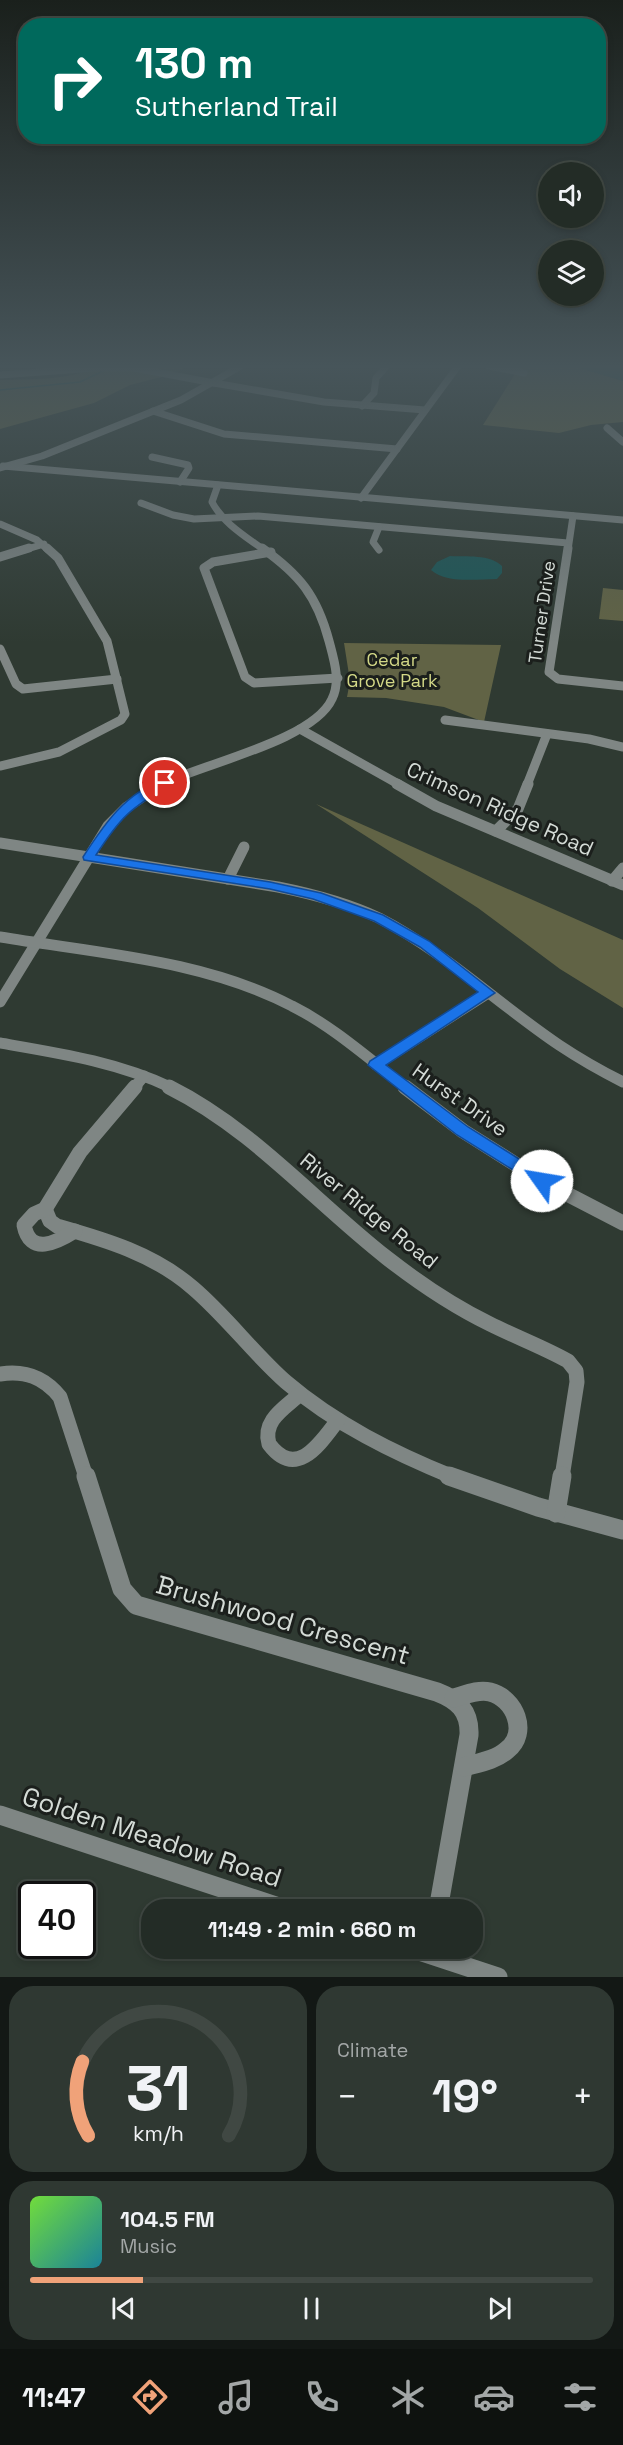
<!DOCTYPE html>
<meta charset="utf-8">
<style>
:root{--surface:#232c26;--page:#2f3832;--text:#f1f3f6;--muted:#a3a7a7;--line:#404843;--accent:#f0a279}
body{margin:0;font-family:"Space Grotesk",sans-serif;background:var(--page);color:var(--text);height:100vh;display:flex;flex-direction:column;font-size:22px;white-space:nowrap}
*{box-sizing:border-box;margin:0}
p{font-size:20px;color:var(--muted)}
.icon{flex:none;width:33px;height:33px;fill:none;stroke:currentColor;stroke-width:2;stroke-linecap:round;stroke-linejoin:round}
.map{position:relative;height:1977px;overflow:hidden}
.drawer{display:flex;flex-direction:column;gap:9px;padding:9px;background:#131815;flex:1}
.drawer>*{flex:none}
.top-card{position:absolute;left:18px;top:18px;width:588px;height:126px;border-radius:24px;box-shadow:0 3px 9px #0003,0 0 0 2px var(--line);background:#00695c;color:#fff;overflow:hidden}
.fabs{position:absolute;left:538px;top:162px;display:grid;gap:12px}
.fabs a{display:grid;place-items:center;width:66px;height:66px;border-radius:50%;background:var(--surface);box-shadow:0 3px 9px #0003,0 0 0 2px var(--line);font-size:30px}
.speed{position:absolute;left:18px;top:1881px;display:flex;gap:12px;font-size:30px;font-weight:700;text-align:center}
.speed>*{display:grid;place-content:center;width:78px;height:78px;border-radius:50%;background:var(--surface);box-shadow:0 3px 9px #0003,0 0 0 2px var(--line);line-height:1}
.speed .limit{border:3px solid #111;border-radius:9px;background:#fff;color:#111}
.pin{position:absolute;display:grid;place-items:center;width:51px;height:51px;color:#fff;margin:-26px;border:3px solid #fff;border-radius:50%;box-shadow:0 2px 6px #0007}
.me{position:absolute;width:66px;margin:-33px;rotate:302deg;stroke-linejoin:round;filter:drop-shadow(0 0 4px #0008)}
.turn{display:flex;align-items:center;gap:21px;height:126px;padding:0 18px;font-size:27px}
.turn .icon{width:78px;height:78px;stroke-width:2.5}
.turn b{display:block;font-size:42px;line-height:51px}
.big{font-size:45px;font-weight:600;line-height:1.1}
.drawer .widget{flex:1;display:flex;flex-direction:column;justify-content:center;gap:9px;min-width:0;padding:0 21px;border-radius:24px;background:var(--page)}
.drawer .dial{align-items:center;gap:0}
.dial svg{height:156px;overflow:visible;fill:none;stroke:var(--line);stroke-width:7;stroke-linecap:round;text-anchor:middle}
.dial text{fill:var(--text);stroke:none}
.song{display:flex;align-items:center;gap:18px}
.cover{width:72px;height:72px;border-radius:9px;background:linear-gradient(135deg,hsl(100 70% 55%),hsl(190 70% 35%))}
.played{height:6px;border-radius:3px;background:linear-gradient(90deg,var(--accent) 20%,var(--line) 20%)}
.keys{display:flex;justify-content:space-around;direction:ltr}
.heat{display:flex;justify-content:space-between;align-items:center;font-size:33px;direction:ltr}
.drawer .tiles{flex:1;display:grid;gap:9px;grid-template-columns:1fr 1fr}
.widget:last-child{grid-column:span 2}
.trip{position:absolute;left:141px;top:1899px;width:342px;height:60px;border-radius:24px;background:var(--surface);box-shadow:0 3px 9px #0003,0 0 0 2px var(--line);font-weight:600;line-height:60px;text-align:center}
.dock{display:flex;height:96px;justify-content:space-around;align-items:center;background:#0e120f;color:var(--muted)}
.dock .icon{width:42px;height:42px}
.dock .active{color:var(--accent)}
.dock b{font-size:27px;color:var(--text)}
.map>svg:first-child{display:block}
</style>
<div class="map">
<svg width="623" height="1977" viewBox="0 0 623 1977">
<rect width="100%" height="100%" fill="#2f3a32"/>
<g fill="#616345">
<path d="M98,366H188L173,374L130,385L94,403L0,429V380C33,379 68,381 98,366Z"/>
<path d="M520,366H573L623,381V422L591,425L559,433L483,425Z"/>
<path d="M603,588L623,590V621L599,619Z"/>
<path d="M344,643L501,645L484,722L444,707L386,698L347,697L350,681Z"/>
<path d="M316,804L623,940V1008L560,969L478,908Z"/>
</g>
<g fill="#1b5656">
<path d="M573,366H623V381Z"/>
<path d="M450,556C466,557 490,554 502,566V573L497,579C477,579 447,584 431,570L437,562Z"/>
</g>
<g fill="none" stroke-linecap="round" stroke-linejoin="round">
<path stroke="#1b5656" stroke-width="1.5" d="M0,390L80,382L103,371"/>
<g stroke="#7f8684" stroke-width="7">
<path d="M489,366L524,373"/>
<path d="M214,383L324,402L425,410"/>
<path d="M362,406L374,393L376,378L387,366"/>
<path d="M153,411L224,434L397,449"/>
<path d="M607,428L623,442"/>
<path d="M152,457L188,465L189,468L180,482"/>
<path d="M3,466L623,520"/>
<path d="M218,485L212,502C223,523 245,536 264,550"/>
<path d="M361,498L458,366"/>
<path d="M141,503L173,515L194,519L258,516L568,543"/>
<path d="M0,524L37,540L48,550"/>
<path d="M24,550L44,544"/>
<path d="M379,550L373,542L379,527"/>
<path d="M568,550L573,516"/>
</g>
<g stroke="#7f8684" stroke-width="9">
<path d="M568,548L549,672L558,679L623,686"/>
<path d="M271,552L213,562L204,568L245,677L254,683L338,678"/>
<path d="M0,557L29,548"/>
<path d="M0,649L16,684L23,689L117,679"/>
<path d="M445,720L589,739L623,747"/>
<path d="M300,729L400,785"/>
<path d="M0,766L59,752L121,720L125,714L107,641L58,558L47,548"/>
<path d="M160,785C201,764 313,741 332,699C341,681 334,660 329,641C317,596 300,575 262,548"/>
<path d="M527,785L547,734"/>
</g>
<g stroke="#7f8684" stroke-width="11">
<path d="M397,784L436,806L623,885"/>
<path d="M496,831L518,809L528,784"/>
<path d="M0,843L278,887C313,894 347,903 379,918C445,952 498,1004 559,1045C580,1059 601,1071 623,1082"/>
<path d="M228,879L244,847"/>
<path d="M612,881L623,868"/>
<path d="M0,1002L108,826L127,807L162,784"/>
<path d="M0,1043C58,1053 118,1062 172,1088"/>
<path d="M376,1065L488,993"/>
<path d="M134,1088L144,1076"/>
</g>
<g stroke="#7f8684" stroke-width="15">
<path d="M169,1087C253,1129 313,1200 387,1258C419,1283 453,1306 490,1324C516,1337 543,1347 568,1361L576,1371L577,1382L562,1477"/>
<path d="M45,1209L50,1221L57,1226C106,1240 154,1254 193,1288C227,1317 253,1353 286,1382C335,1424 394,1453 453,1477"/>
<path d="M75,1231C56,1243 30,1256 24,1225L34,1214L45,1209L80,1152L135,1087"/>
<path d="M0,1374C25,1370 44,1377 60,1397L86,1477"/>
<path d="M300,1394C285,1408 262,1420 269,1444C297,1481 321,1442 338,1420"/>
</g>
<g stroke="#7f8684" stroke-width="19">
<path d="M86,1476L122,1589L136,1605L437,1692C458,1700 470,1711 469,1735L438,1910"/>
<path d="M449,1476L538,1507L623,1530"/>
<path d="M556,1513L562,1476"/>
<path d="M454,1698C465,1695 478,1689 490,1692C515,1698 529,1733 507,1750C496,1760 478,1763 464,1767"/>
<path d="M0,1815L288,1910"/>
<path d="M410,1948L498,1977"/>
</g>
<g stroke="#7f8684" stroke-width="7">
<path d="M0,375L95,368H134L214,383"/>
<path d="M0,468L42,456L181,400L241,366"/>
</g>
<path stroke="#7f8684" stroke-width="11" d="M0,937C96,953 205,960 292,1006C334,1027 370,1060 407,1088"/>
<path stroke="#7f8684" stroke-width="15" d="M405,1087L463,1131L542,1181L623,1223"/>
</g>
<linearGradient id="sky" x2="0" y2="1"><stop stop-color="#1a201c"/><stop offset="0.57" stop-color="#47555a"/><stop offset="1" stop-color="#47555a" stop-opacity="0"/></linearGradient>
<rect width="623" height="643" fill="url(#sky)"/>
<path fill="#1a73e8" stroke="#114b97" stroke-width="1.5" d="M165,780L169,781V786C130,808 120,818 96,855L270,882L321,893L383,915L429,941L495,993L386,1065L468,1127L548,1177L550,1181L548,1185H537L457,1135L368,1065L370,1061L478,992L420,947L374,921L313,899L270,889L84,860L83,857C103,826 126,791 165,780Z"/>
<g text-anchor="middle" stroke-width="6" stroke-linejoin="round" paint-order="stroke">
<g font-size="18" fill="#d4dbd6" stroke="#1b1f1c">
<text transform="translate(542 612) rotate(-82)" y="6">Turner Drive</text>
</g>
<g font-size="18" fill="#d3d887" stroke="#1b1f1c">
<text x="392" y="666">Cedar<tspan x="392" dy="21">Grove Park</tspan></text>
</g>
<g font-size="21" fill="#d4dbd6" stroke="#1b1f1c">
<text transform="translate(500 809) rotate(24)" y="7">Crimson Ridge Road</text>
<text transform="translate(460 1100) rotate(35)" y="7">Hurst Drive</text>
<text transform="translate(369 1211) rotate(39)" y="7">River Ridge Road</text>
</g>
<g font-size="26" fill="#d4dbd6" stroke="#1b1f1c">
<text transform="translate(283 1620) rotate(16)" y="9">Brushwood Crescent</text>
<text transform="translate(152 1837) rotate(18)" y="9">Golden Meadow Road</text>
</g>
</g>
</svg>
<div class="fabs">
<a><svg class="icon" aria-label="sound" viewBox="0 0 24 24"><path d="M4 9h4l5-4v14l-5-4H4zM17 9q2 3 0 6"/></svg></a>
<a><svg class="icon" aria-label="layers" viewBox="0 0 24 24"><path d="M12 4l9 5-9 5-9-5zM3 14l9 5 9-5"/></svg></a>
</div>
<div class="speed"><div class="limit">40</div></div>
<div class="pin" style="left:165px;top:783px;background:#d93025"><svg class="icon" aria-label="arrive" viewBox="0 0 24 24"><path d="M6 21V4h12l-3 4 3 4H6"/></svg></div>
<svg class="me" style="left:542px;top:1181px" viewBox="-20 -20 40 40"><circle r="19" fill="#fff"/><path d="M0-13L10 11 0 6-10 11z" fill="#1a73e8"/></svg>
<div class="trip">11:49 · 2 min · 660 m</div>
<div class="top-card">
<div class="turn"><svg class="icon" aria-label="right" viewBox="0 0 24 24"><path d="M7 20v-9h11M14 6l5 5-5 5"/></svg><div><b>130 m</b>Sutherland Trail</div></div>
</div>
</div>
<section class="drawer">
<div class="tiles">
<div class="widget dial"><svg viewBox="0 0 100 80">
<path d="M14 69A42 42 0 1 1 86 69"/>
<path d="M14 69A42 42 0 0 1 11 31" stroke="#f0a279"/>
<text x="50" y="56" font-size="32" font-weight="700">31</text>
<text x="50" y="72" font-size="11">km/h</text>
</svg></div>
<div class="widget"><p>Climate</p>
<div class="heat"><a>−</a><b class="big">19°</b><a>+</a></div>
</div>
<div class="widget">
<div class="song"><i class="cover"></i><div><b>104.5 FM</b><p>Music</p></div></div>
<div class="played"></div>
<div class="keys"><svg class="icon" aria-label="previous" viewBox="0 0 24 24"><path d="M18 5L8 12l10 7zM5 5v14"/></svg><svg class="icon" aria-label="pause" viewBox="0 0 24 24"><path d="M8 5v14M16 5v14"/></svg><svg class="icon" aria-label="next" viewBox="0 0 24 24"><path d="M6 5l10 7-10 7zM19 5v14"/></svg></div>
</div>
</div>
</section>
<nav class="dock">
<b>11:47</b>
<svg class="icon active" aria-label="directions" viewBox="0 0 24 24"><path d="M12 3l9 9-9 9-9-9zM9 14v-3h6M13 9l2 2-2 2"/></svg>
<svg class="icon" aria-label="music" viewBox="0 0 24 24"><path d="M9 18V5l10-2v13"/><circle cx="6" cy="18" r="3"/><circle cx="16" cy="16" r="3"/></svg>
<svg class="icon" aria-label="phone" viewBox="0 0 24 24"><path d="M5 4h4l2 5-3 2q2 4 5 5l2-3 5 2v4C11 20 4 13 5 4z"/></svg>
<svg class="icon" aria-label="climate" viewBox="0 0 24 24"><path d="M12 3v18M4 7l16 10M4 17L20 7"/></svg>
<svg class="icon" aria-label="car" viewBox="0 0 24 24"><path d="M5 17H2v-5l4-1 3-4h7l3 4 3 1v5h-3M9 17h6M6 11h13"/><circle cx="7" cy="17" r="2"/><circle cx="17" cy="17" r="2"/></svg>
<svg class="icon" aria-label="filters" viewBox="0 0 24 24"><path d="M4 7h16M4 17h16"/><circle cx="9" cy="7" r="2"/><circle cx="15" cy="17" r="2"/></svg>
</nav>
